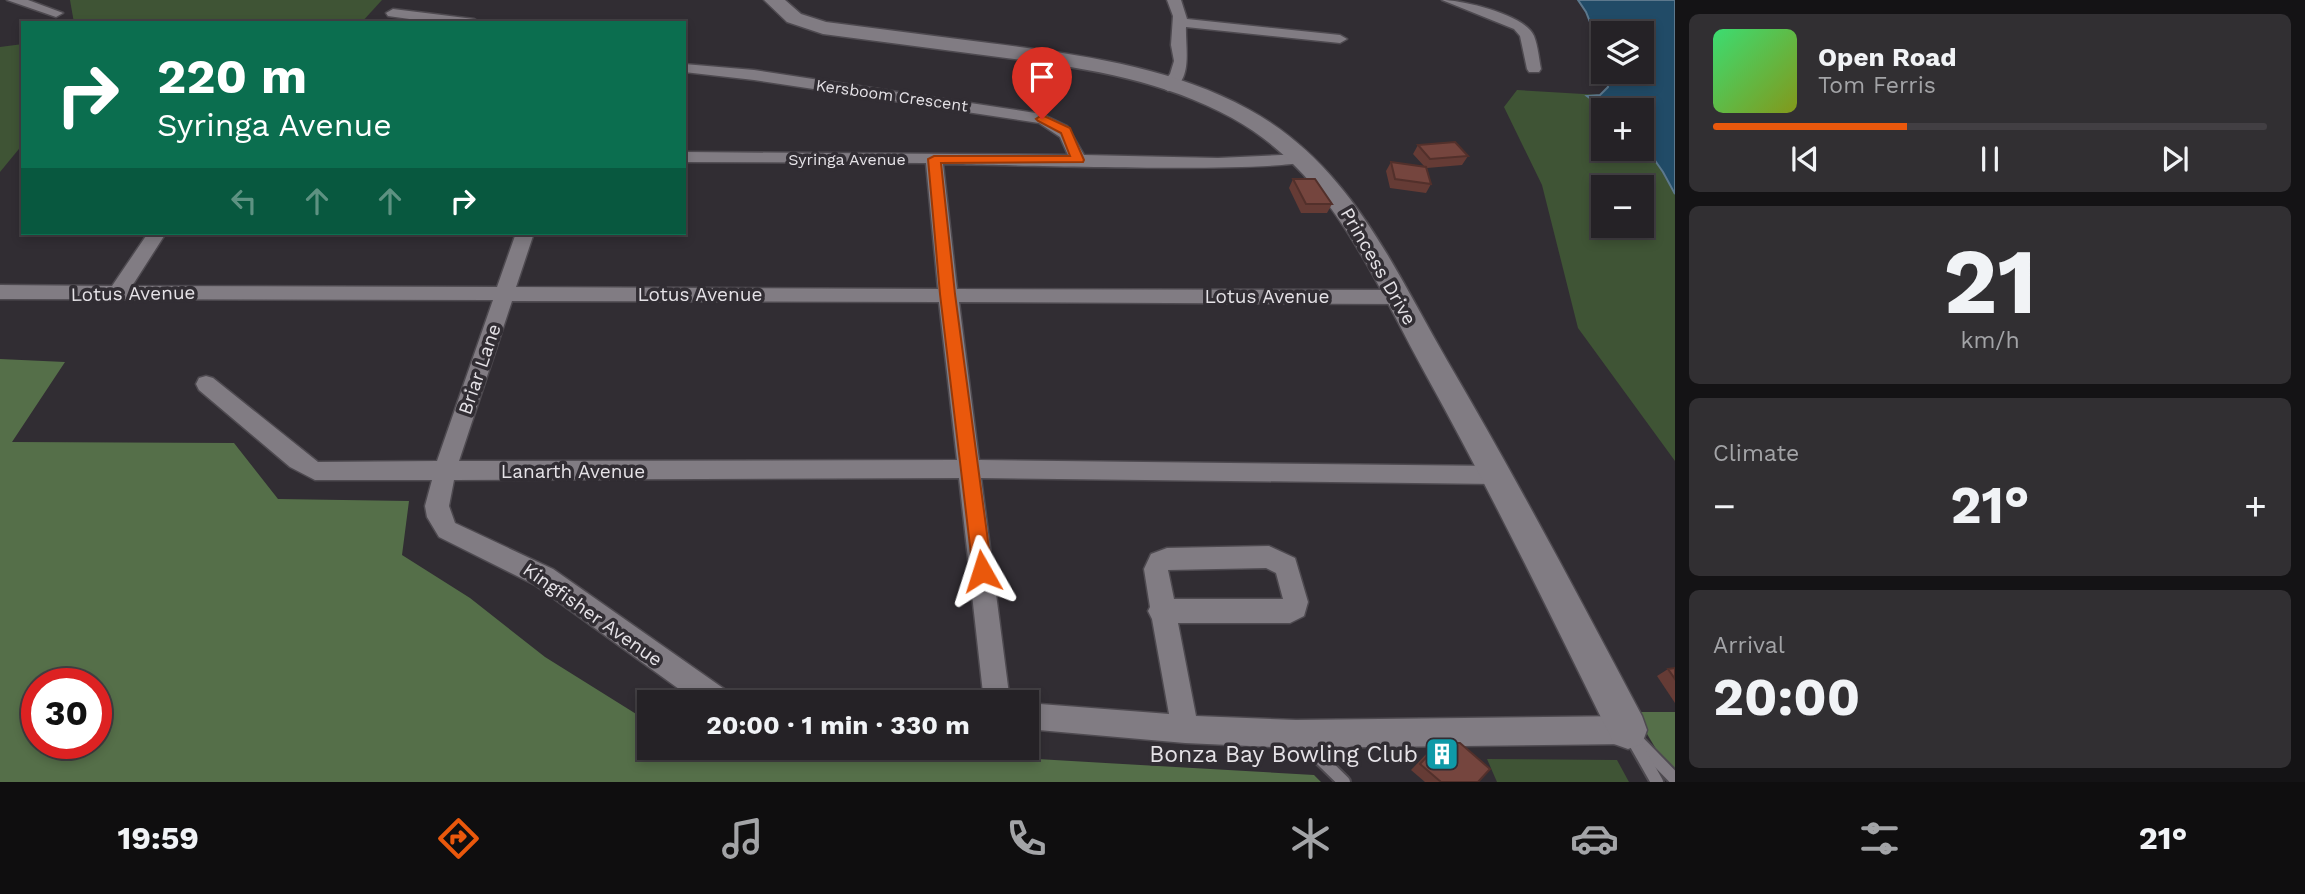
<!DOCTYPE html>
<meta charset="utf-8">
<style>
:root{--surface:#252226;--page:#312f32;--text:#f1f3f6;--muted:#a3a4a7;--line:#423f43;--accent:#ea580c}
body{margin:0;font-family:"Work Sans",sans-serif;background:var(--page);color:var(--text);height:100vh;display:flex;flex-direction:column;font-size:26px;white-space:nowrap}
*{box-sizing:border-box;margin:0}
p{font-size:23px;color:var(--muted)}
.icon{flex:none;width:38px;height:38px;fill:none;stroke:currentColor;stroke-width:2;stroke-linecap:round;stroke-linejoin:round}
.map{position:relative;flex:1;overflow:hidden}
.side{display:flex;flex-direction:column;gap:14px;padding:14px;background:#141315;width:630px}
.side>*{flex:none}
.hud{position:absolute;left:21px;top:21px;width:665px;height:214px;border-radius:0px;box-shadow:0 4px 10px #0003,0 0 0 2px var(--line);background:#0b6e4f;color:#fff;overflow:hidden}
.buttons{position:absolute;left:1591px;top:21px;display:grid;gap:14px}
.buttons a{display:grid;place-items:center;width:63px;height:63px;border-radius:0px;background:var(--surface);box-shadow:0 4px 10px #0003,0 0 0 2px var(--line);font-size:35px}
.speed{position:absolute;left:21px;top:668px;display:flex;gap:14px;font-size:35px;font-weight:700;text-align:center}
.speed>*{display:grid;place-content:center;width:91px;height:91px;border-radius:50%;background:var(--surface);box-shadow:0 4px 10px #0003,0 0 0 2px var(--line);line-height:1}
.speed .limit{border:10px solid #d22;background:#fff;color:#111}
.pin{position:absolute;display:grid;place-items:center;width:60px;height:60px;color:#fff;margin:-72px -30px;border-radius:50% 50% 50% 0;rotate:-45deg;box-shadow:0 0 7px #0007}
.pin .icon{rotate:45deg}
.me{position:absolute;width:77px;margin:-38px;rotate:354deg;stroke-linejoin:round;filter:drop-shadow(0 0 5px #0008)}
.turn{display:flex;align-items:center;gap:24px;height:147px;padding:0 21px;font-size:32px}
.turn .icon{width:91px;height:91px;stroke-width:2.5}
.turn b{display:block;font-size:49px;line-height:60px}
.lanes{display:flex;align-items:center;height:66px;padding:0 21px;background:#0003;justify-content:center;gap:35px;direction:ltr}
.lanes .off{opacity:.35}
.big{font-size:52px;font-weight:700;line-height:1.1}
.side .widget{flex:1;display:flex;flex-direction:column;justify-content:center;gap:10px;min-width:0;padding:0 24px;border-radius:10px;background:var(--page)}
.side .dial{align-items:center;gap:0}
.dial b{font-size:91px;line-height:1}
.song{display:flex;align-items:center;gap:21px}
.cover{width:84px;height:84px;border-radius:10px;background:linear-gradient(135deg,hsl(140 70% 55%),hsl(70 70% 35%))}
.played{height:7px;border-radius:4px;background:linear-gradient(90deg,var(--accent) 35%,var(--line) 35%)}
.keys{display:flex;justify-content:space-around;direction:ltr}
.heat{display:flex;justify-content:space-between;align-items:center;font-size:38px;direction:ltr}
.trip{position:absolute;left:637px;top:690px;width:402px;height:70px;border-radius:0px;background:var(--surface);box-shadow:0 4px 10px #0003,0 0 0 2px var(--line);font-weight:700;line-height:70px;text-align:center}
.tab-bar{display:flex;height:112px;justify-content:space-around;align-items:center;background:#0f0e0f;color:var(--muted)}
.tab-bar .icon{width:49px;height:49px}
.tab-bar .selected{color:var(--accent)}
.tab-bar b{font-size:32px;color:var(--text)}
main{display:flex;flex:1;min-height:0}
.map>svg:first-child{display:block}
</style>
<main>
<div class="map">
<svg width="1675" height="782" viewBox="0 0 1675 782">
<rect width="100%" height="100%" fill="#312d33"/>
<g fill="#3f5435" fill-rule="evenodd">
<path d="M70,0H382L361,23H74Z"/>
<path d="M1578,0H1675V461L1578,328L1542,185L1504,107L1517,90L1600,95L1608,86L1607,72H1642V33H1603V55L1586,12ZM1603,110H1642V149H1603ZM1603,187H1642V226H1603Z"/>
<path d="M23,44V144L0,172V47Z"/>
<path d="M1487,759L1617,760L1629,782H1497Z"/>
</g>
<g fill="#556f49" fill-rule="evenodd">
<path d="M0,359L65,362L12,442L234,443L278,499L409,501L402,555L470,598L545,657L649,722V747L1001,757L1314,775L1321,782H0ZM37,684H96V744H37Z"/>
<path d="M1634,712H1675V781Z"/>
</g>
<path fill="#214b67" stroke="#5c788d" stroke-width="2" d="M1578,0H1675V194L1663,172L1642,142V110H1606L1587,96L1600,95L1608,87L1607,72H1642V33H1603V55L1586,12Z"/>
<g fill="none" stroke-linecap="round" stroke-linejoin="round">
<defs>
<g id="lane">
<path d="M1633,736L1675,779"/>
<path d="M1301,740L1344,782"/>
<path d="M1636,745L1657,782"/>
</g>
<g id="street">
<path d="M7,0H28L63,13L56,17Z"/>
<path d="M1167,0H1181L1187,19L1340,35L1347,39L1340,43L1186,27C1185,47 1194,83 1168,91L1160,86L1170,74L1174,61L1171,45L1173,16Z"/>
<path d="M1442,0C1463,0 1526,15 1534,36C1538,46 1539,59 1541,69L1539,72H1529L1527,69L1520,36L1514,29Z"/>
<path d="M393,9L474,19L481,23H438L388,16L386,13Z"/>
<path d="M684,64L754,70L1042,114L1067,126L1084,155L1218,158L1303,154L1311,159C1297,175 988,164 943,164L957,289L1399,290L1406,292L1409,297L1406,302L1399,304L959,302L979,460L1496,466L1504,468L1507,475L1504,482L1496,484L981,478L1010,702H984L959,478L454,480L449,506L455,523L553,569L730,693L733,702H697L535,585L439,537L427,517L425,506L432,480H315L290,467L199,390L196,384L199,378L206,376L213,378L318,462L437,461L493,300L0,299V285L112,286L148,233H166L132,286L497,287L516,233H534L516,287L938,289L926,163L684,162V152L1068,155L1060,137L1039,123L754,80L684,72ZM512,301L939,302L957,460L459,461Z"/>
<path d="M1269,546L1295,558L1308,602L1304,616L1290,623H1178L1196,716L1296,720L1628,716L1638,720L1642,730L1638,740L1628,744L1296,748L1185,743L1027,729V703L1169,714L1152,619L1148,611L1150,607L1144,569L1151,554L1167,548ZM1266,568L1276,573L1283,599H1174L1168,570Z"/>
</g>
<path id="secondary" d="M764,0H785L801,14L826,22C880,29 934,36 989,43C1076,54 1170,66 1248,109C1350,164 1393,267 1448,362C1516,478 1579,597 1642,716L1647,730L1642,744L1628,749L1614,744C1553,620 1493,496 1426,375C1373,279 1333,174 1232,118C1159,78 1073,66 991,56C935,49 879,41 823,34L787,22Z"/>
</defs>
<use href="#lane" stroke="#4e4a50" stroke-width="16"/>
<use href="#street" stroke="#4e4a50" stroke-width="3"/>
<use href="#secondary" stroke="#4e4a50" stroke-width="3"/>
<use href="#lane" stroke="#817c83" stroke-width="12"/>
<use href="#street" fill="#817c83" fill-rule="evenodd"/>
<use href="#secondary" fill="#817c83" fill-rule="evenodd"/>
</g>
<g fill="#653b35">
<path d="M1418,145L1468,156L1462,165L1427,168L1431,184L1426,193L1390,188L1386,171L1391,162L1424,166L1413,154Z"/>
<path d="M1293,179L1332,204L1327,213H1301L1289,188Z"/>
<path d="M1675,668V703L1657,676L1668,669Z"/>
<path d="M1440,743L1478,782H1425L1411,770L1431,749Z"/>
</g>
<g fill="#75453e" stroke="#52302b" stroke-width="2">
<path d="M1455,142L1468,156L1430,159L1418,145Z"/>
<path d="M1391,162L1426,167L1431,184L1395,179Z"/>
<path d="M1293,179H1315L1332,204H1306Z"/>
<path d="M1675,668V679L1668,669Z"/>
<path d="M1440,743H1460L1490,769L1478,782H1441L1420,764Z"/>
</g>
<path fill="#ea580c" stroke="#983908" stroke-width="2" d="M1042,115L1070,128L1084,160L1083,162L941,163L955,294L992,571L989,577L982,579L976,577L973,571L940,294L928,159L934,156H1070L1061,133L1038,121L1036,119Z"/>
<defs>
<symbol id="building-square" viewBox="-11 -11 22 22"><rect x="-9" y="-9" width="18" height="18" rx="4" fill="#0f9aa8" stroke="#312d33"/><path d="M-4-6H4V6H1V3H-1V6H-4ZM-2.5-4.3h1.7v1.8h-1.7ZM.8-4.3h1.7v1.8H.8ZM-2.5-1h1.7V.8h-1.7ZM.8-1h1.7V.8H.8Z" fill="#fff"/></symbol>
</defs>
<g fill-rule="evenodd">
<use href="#building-square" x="1423" y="735" width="38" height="38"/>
</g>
<g text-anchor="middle" stroke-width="7" stroke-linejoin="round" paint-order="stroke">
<g font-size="16" fill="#e5e2e7" stroke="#312d33">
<text transform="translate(892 95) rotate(8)" y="6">Kersboom Crescent</text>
<text x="847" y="165">Syringa Avenue</text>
</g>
<g font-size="19" fill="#e5e2e7" stroke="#312d33">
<text transform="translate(1379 266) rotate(60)" y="7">Princess Drive</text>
<text transform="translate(133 293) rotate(-1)" y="7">Lotus Avenue</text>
<text x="700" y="301">Lotus Avenue</text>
<text x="1267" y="303">Lotus Avenue</text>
<text transform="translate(479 369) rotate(-71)" y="7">Briar Lane</text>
<text x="573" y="478">Lanarth Avenue</text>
<text transform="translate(593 614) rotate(35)" y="7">Kingfisher Avenue</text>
</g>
<g font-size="23" fill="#e5e2e7" stroke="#312d33" text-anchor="end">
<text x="1418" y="762">Bonza Bay Bowling Club</text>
</g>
</g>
</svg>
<div class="buttons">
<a><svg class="icon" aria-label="layers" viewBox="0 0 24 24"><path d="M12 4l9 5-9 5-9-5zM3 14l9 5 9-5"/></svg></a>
<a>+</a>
<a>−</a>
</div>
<div class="speed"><div class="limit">30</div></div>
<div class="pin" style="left:1042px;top:119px;background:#d93025"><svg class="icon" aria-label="arrive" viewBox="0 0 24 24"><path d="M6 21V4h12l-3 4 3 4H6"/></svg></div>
<svg class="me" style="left:982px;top:571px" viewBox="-20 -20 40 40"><path d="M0-17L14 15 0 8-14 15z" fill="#ea580c" stroke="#fff" stroke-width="4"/></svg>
<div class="trip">20:00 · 1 min · 330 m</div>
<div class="hud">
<div class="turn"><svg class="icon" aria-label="right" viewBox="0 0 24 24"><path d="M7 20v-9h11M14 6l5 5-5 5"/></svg><div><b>220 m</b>Syringa Avenue</div></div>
<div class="lanes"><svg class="icon off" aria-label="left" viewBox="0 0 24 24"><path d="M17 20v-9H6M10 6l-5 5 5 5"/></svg><svg class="icon off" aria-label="ahead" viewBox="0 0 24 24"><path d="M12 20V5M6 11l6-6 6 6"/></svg><svg class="icon off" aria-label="ahead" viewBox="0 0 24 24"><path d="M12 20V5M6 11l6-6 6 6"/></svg><svg class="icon" aria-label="right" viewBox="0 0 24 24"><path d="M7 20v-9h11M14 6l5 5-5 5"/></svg></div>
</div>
</div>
<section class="side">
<div class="widget">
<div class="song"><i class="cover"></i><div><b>Open Road</b><p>Tom Ferris</p></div></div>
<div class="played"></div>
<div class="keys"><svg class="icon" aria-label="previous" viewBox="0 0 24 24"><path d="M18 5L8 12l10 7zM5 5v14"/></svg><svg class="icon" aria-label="pause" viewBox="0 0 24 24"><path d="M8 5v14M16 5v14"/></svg><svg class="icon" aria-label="next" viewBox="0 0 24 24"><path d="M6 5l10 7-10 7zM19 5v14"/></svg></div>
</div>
<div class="widget dial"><b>21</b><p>km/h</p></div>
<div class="widget"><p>Climate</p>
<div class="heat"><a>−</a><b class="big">21°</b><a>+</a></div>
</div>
<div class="widget"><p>Arrival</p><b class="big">20:00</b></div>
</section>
</main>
<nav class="tab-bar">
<b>19:59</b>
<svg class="icon selected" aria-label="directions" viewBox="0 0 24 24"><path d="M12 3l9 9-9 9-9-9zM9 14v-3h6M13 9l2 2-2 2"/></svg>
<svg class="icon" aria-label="music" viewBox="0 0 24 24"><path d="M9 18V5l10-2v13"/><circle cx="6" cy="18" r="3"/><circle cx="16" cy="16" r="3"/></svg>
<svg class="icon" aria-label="phone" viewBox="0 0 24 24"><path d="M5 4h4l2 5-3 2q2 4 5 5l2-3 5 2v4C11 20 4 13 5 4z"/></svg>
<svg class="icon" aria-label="climate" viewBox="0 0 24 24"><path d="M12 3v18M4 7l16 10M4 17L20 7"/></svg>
<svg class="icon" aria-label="car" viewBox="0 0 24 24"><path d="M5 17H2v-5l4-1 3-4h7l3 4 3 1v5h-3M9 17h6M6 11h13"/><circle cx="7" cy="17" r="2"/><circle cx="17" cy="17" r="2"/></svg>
<svg class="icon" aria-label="filters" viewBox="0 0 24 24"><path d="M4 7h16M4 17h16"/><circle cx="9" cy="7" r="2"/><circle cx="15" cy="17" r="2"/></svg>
<b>21°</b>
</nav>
